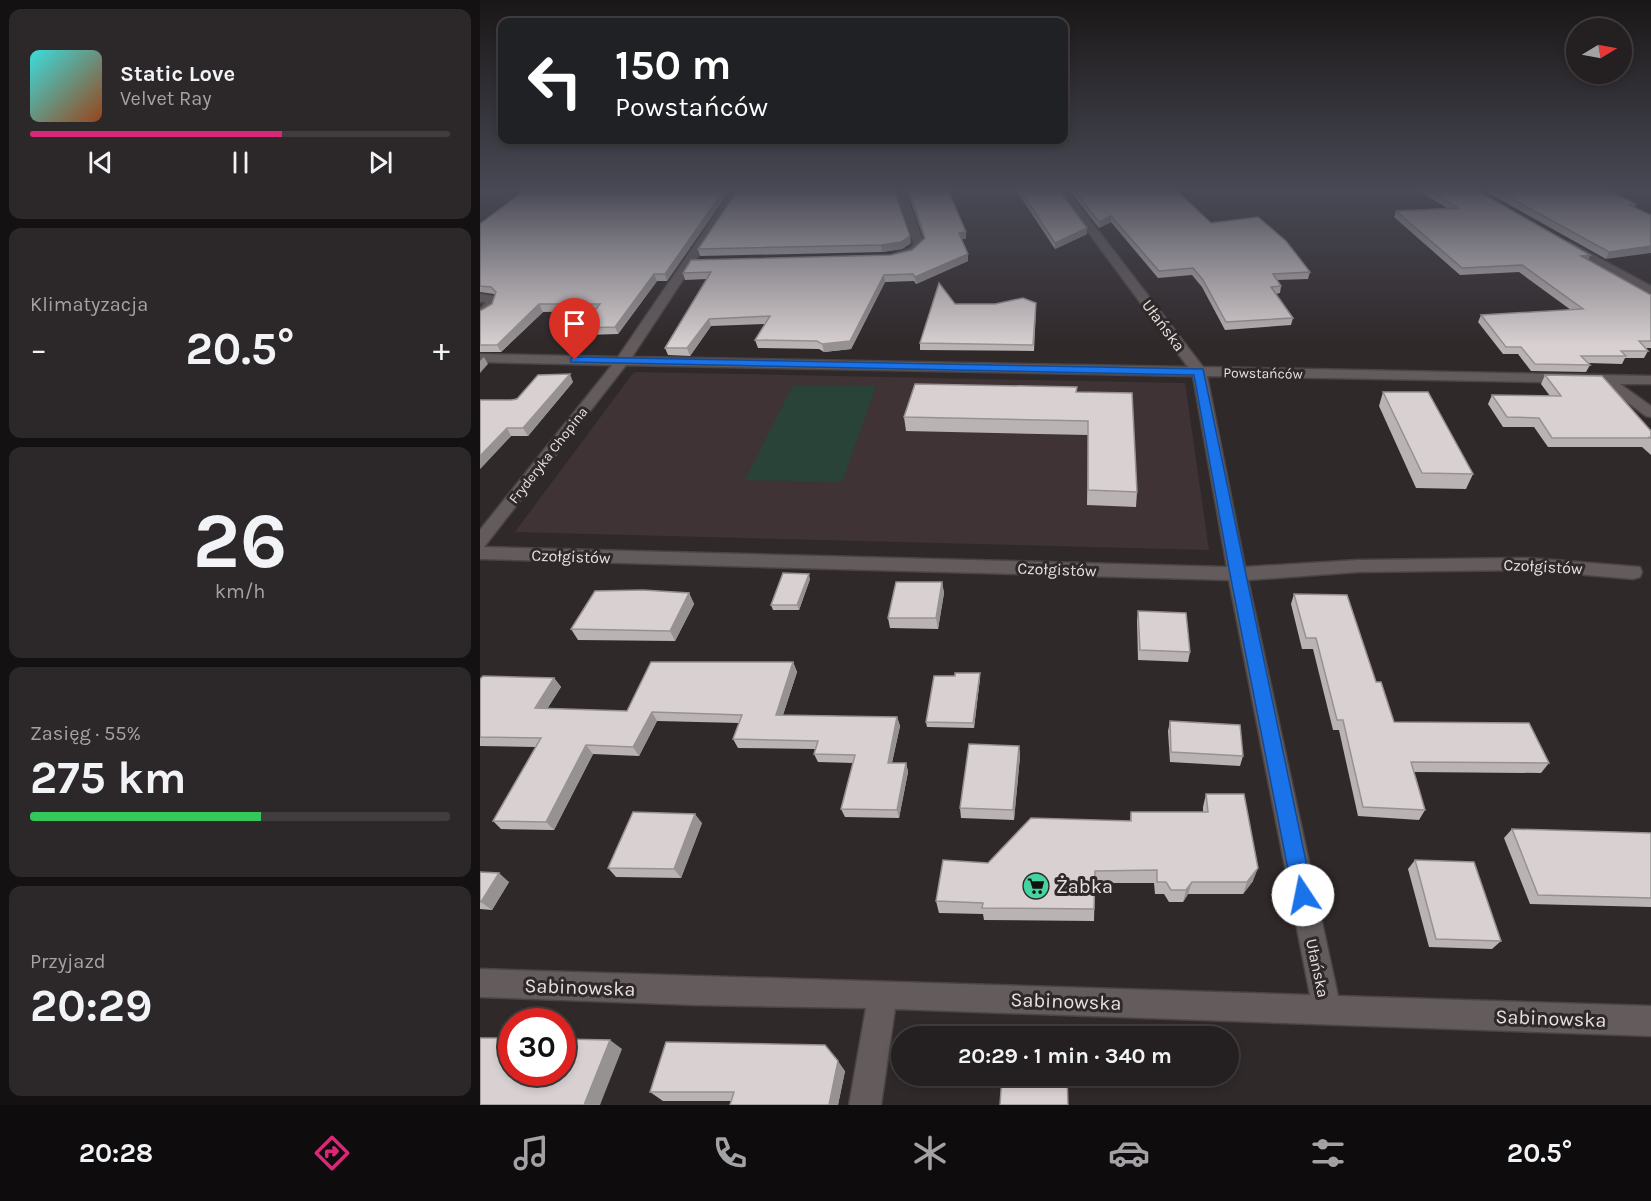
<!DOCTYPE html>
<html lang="pl">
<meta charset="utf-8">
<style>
:root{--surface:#241f20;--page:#2c2729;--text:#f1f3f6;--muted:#a3a2a5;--line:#413d3e;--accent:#db2777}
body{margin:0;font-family:Karla,sans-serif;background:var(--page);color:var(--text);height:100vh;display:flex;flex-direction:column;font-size:22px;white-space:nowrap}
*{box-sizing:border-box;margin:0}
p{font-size:20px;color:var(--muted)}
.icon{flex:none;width:33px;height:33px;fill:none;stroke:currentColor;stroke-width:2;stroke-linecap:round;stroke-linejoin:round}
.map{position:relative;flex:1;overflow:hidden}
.sheet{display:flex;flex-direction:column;gap:9px;padding:9px;background:#141112;width:480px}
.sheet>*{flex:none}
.banner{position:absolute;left:18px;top:18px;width:570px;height:126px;border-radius:12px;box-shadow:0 3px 9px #0003,0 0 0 2px var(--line);background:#202124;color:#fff;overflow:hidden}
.needle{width:39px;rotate:80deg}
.fabs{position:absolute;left:1086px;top:18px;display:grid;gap:12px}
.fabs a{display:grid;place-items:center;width:66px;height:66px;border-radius:50%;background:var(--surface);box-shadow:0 3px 9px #0003,0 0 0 2px var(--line);font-size:30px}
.speed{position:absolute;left:18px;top:1008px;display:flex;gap:12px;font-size:30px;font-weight:700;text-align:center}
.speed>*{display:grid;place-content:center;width:78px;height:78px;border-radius:50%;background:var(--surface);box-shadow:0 3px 9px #0003,0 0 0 2px var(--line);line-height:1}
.speed .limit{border:9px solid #d22;background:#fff;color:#111}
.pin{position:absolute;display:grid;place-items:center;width:51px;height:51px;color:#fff;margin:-62px -26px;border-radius:50% 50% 50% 0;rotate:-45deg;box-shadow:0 0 6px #0007}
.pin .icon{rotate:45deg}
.me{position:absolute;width:66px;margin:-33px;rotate:349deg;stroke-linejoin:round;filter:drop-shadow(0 0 4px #0008)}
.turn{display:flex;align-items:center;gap:21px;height:126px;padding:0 18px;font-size:27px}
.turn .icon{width:78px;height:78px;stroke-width:2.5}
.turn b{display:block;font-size:42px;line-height:51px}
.big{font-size:45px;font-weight:700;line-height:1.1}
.sheet .card{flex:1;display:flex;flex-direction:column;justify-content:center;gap:9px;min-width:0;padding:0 21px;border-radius:12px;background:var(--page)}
.sheet .dial{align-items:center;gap:0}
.dial b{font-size:78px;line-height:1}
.song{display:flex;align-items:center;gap:18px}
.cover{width:72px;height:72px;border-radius:9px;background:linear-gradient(135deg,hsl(180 70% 55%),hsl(20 70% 35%))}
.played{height:6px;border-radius:3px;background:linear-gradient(90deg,var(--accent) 60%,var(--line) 60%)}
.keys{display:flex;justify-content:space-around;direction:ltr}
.heat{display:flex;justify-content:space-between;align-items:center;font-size:33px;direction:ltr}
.charge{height:9px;border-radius:4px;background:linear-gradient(90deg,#34c759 55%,var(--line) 0)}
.trip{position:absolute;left:411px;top:1026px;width:348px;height:60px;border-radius:30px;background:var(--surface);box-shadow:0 3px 9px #0003,0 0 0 2px var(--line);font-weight:700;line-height:60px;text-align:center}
.tabs{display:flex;height:96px;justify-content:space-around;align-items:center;background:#0e0c0d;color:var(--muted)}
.tabs .icon{width:42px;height:42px}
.tabs .selected{color:var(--accent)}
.tabs b{font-size:27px;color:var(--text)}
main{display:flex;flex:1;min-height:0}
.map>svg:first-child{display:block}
</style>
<main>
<section class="sheet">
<div class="card">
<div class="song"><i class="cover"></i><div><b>Static Love</b><p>Velvet Ray</p></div></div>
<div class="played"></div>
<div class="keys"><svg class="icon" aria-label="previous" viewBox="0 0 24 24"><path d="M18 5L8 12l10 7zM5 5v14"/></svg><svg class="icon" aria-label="pause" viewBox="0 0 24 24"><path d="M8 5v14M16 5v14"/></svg><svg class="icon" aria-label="next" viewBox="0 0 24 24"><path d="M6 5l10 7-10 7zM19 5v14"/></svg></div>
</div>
<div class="card"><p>Klimatyzacja</p>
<div class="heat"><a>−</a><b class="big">20.5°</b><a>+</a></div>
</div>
<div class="card dial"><b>26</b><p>km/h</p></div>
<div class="card"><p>Zasięg · 55%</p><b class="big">275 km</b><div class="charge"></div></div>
<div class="card"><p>Przyjazd</p><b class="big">20:29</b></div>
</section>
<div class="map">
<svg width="1171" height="1105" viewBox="0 0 1171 1105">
<rect width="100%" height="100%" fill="#30292a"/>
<path fill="#3f3335" d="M154,372L705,383L729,550L35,532Z"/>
<path fill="#2a4338" d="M313,385L396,386L362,482L265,480Z"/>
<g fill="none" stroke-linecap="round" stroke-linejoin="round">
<defs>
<g id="minor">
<path d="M252,190H262L152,357L708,367L577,190H587L723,367L1171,376V384H1140L1171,406V417L1166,416L1121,383L727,376L765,567L878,560L1049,558L1160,567L1162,572L1160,577L1153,579L1049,570L878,572L768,580L858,996L1171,1006V1036L415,1009L401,1105H369L386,1008L216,1005L0,997V969L830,995L749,580L0,559V530L132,365L0,362V354L138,357ZM146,365L713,376L747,567L4,547Z"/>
<path d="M415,190H425L444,244C438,253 428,259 416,257V253L429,249L434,244Z"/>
<path d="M1089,242L1171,286V295L1085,247V243Z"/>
<path d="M0,294L14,296L18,301L15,309L0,319V309L6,302H0Z"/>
</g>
</defs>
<use href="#minor" stroke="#494445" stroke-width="3"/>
<use href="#minor" fill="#635b5c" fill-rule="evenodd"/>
</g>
<g fill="#bab3b4">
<path d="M45,190H250L187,281H177L138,334L104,335L101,328L114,311L63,312L21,352H0V311L12,304L15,295L14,294L0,292V224Z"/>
<path d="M427,190H468L486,239H482L488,261L436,284L434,281L405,282L371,349L344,352L339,349L278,348L275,340L285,324L231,326L210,356L188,355L185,348L227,279L205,280L203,273L411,255L432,250L444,239Z"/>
<path d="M536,190H579L607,228V234L575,249Z"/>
<path d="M589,190H696L731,223L830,272L828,279L797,280L801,286L800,293L796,294L813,318L811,325L745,330L722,287L712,275L678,278L631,222L619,228Z"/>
<path d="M937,190H996L1110,255L1108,260L1171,295V348H1166L1168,351L1164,358H1145L1142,364L1108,363L1110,365L1106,372L1051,371L1038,354H1023L998,322L1001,315L1091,310L1039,272L980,275L914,217L916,211L967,208Z"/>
<path d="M1003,190H1127L1156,204L1126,259Z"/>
<path d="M431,243L422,249L402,252L220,256L218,249Z"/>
<path d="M475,304L556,310L554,351L440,350V343Z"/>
<path d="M1065,375L1171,431V455L1162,447H1068L1054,427H1023L1008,404L1012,395L1070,396L1061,384Z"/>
<path d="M93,382L48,436H31L0,469L31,400Z"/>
<path d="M597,392L657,492L656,507L607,505L608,435L426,431L424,417Z"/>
<path d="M903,392L993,474L986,489L936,488L899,406Z"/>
<path d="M330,579L319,610H293L291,605Z"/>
<path d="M462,582L464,593L458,629L410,628L408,618Z"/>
<path d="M209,593L214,604L195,641L98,640L91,629Z"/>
<path d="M814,594L896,682L914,722L1069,763L1061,773L934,772L945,810L939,820L878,816L859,730H853L833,649H822L811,604Z"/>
<path d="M658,611L710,652L708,662L658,660L657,621Z"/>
<path d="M313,662L317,672L303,715L417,717L420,726L412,763H426L428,772L419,818L365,817L361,809L373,763L338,762L334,754L335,749L258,748L253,739L259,723L177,721L159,756L113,754L74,830L21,829L13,821L56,747L0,746V679L74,678L81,687L67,709L147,711Z"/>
<path d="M500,673V678L494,728L447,727L446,722L475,676Z"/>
<path d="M690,721L763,756L760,766L690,762L688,731Z"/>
<path d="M539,746L540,756L534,820L481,818L480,808Z"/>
<path d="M726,794L773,881L763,894H708L703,902H689L684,894H675L674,883H615L614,921L504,920L503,914L459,913L456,901L508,863L650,821L651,812H723V807Z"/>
<path d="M222,823L201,878L136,877L128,868Z"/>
<path d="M1032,829L1171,833V907L1050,904L1024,838Z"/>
<path d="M935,860L1021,941L1012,949L949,947L928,869Z"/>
<path d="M0,872L29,882L12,910L0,909Z"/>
<path d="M365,1071L358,1105H250L251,1101H183L170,1092Z"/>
</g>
<g fill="#979292">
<path d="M244,190H250L187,281L185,274Z"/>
<path d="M631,216V222L619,228V222Z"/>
<path d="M607,228V234L575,249V243Z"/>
<path d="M486,232V239H480L479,233Z"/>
<path d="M430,236L431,243L422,249L402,252L401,245Z"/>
<path d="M1171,246V253L1126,259L1129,252Z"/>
<path d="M488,254V261L436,284L435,277Z"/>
<path d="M1110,255L1107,261L1101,256Z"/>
<path d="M174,274L177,281L138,334L135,327Z"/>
<path d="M404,275L405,282L371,349L344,352L342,344Z"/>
<path d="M59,304L63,312L21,352L17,345Z"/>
<path d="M229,319L231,326L210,356L207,348Z"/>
<path d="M4,357L8,364L0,373V361Z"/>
<path d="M90,374L93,382L48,436L43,428Z"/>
<path d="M27,428L31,436L0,469V456Z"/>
<path d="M329,574L330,579L319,610L317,605Z"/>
<path d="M462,582L464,593L458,629L456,618Z"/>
<path d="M209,593L214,604L195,641L190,631Z"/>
<path d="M313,662L317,672L300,724L296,715Z"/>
<path d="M500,673V678L494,728L493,723Z"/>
<path d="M74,678L81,687L62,717L55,708Z"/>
<path d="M172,712L177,721L159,756L153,747Z"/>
<path d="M417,717L420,726L410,771L408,763Z"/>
<path d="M106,745L113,754L74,830L66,822Z"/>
<path d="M539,746L540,756L534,820L533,810Z"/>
<path d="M426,763L428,772L419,818L417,810Z"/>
<path d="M215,814L222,823L201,878L194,869Z"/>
<path d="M778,868L773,881L763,894L767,882Z"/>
<path d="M19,873L29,882L12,910L1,902Z"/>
<path d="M712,882L708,894L703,902L706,890Z"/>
<path d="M130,1040L142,1049L120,1105H104Z"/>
<path d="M358,1061L365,1071L358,1105H349Z"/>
</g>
<g fill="#d8d0d1" stroke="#979292" stroke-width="1.5">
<path d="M45,190H244L185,274H174L135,327L101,328L120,304H59L17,345H0V311L12,304L16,292L11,287L0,286V224Z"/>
<path d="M258,190H414L430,236L421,242L401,245L218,249Z"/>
<path d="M429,190H468L486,232L479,233L488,254L435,277L433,274L404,275L370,341L342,344L337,341L275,340L290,316L229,319L207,348H185L231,272L203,273L211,260L411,255L432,250L445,238Z"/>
<path d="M540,190H579L607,228L575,243Z"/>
<path d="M594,190H696L731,223L778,217L806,241L830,272L793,274L801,286L791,287L813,318L746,322L723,280L713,268L679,271L631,216L619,222Z"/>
<path d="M949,190H996L1110,255L1101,256L1171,295V341H1159L1168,351H1141L1146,356H1101L1110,365L1055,364L1041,347H1026L1001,315L1103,309L1042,265L982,268L916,211L978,208Z"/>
<path d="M1016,190H1127L1156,204L1149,205L1171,215V246L1129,252Z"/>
<path d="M459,283L475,304H515L543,298L556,303L553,345L440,343Z"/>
<path d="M90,374L43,428H27L0,456V400H31L37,399L58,375Z"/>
<path d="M1065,375L1122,376L1171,431V438L1168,437L1169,438H1072L1059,418L1027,417L1012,395L1081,396Z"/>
<path d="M435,384L597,387L596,392L652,393L657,492L608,490V421L424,417Z"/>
<path d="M903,392H948L993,474L942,473Z"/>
<path d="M303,573L329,574L317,605H291Z"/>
<path d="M416,582H462L456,618H408Z"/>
<path d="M163,590L209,593L190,631L91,629L115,591Z"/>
<path d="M814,594L867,595L896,682H901L914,722L1049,723L1069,763L931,762L945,810L883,807L863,720H857L836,638H826Z"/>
<path d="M658,611L706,613L710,652L660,650Z"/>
<path d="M171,662H313L296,715L417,717L408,763H426L417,810L361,809L375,755L334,754L338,741L253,739L262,715L172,712L153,747L106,745L66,822L13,821L61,738L0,737V679L3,676L74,678L55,708L147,711Z"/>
<path d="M475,673H500L493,723L446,722L454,676H475Z"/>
<path d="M690,721L760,725L763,756L691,752Z"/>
<path d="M489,744L539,746L533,810L480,808Z"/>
<path d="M726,794H764L778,868L767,882H712L706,890H691L686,882H677V870L615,871L614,909L502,908L503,903L456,901L463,860L508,863L551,818L651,821V812H728Z"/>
<path d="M153,812L215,814L194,869L128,868Z"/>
<path d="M1032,829L1171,833V898L1058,895Z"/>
<path d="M935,860L994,862L1021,941L956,939Z"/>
<path d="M0,872L19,873L1,902H0Z"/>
<path d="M0,1038H32V1072H82V1039L130,1040L104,1105H0Z"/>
<path d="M186,1042L345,1045L358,1061L349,1105H250L254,1092H170Z"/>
<path d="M522,1076L587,1077L588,1105H520Z"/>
</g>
<linearGradient id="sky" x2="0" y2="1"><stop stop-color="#1a1717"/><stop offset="0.55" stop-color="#484955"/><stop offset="1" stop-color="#484955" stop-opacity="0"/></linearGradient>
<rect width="1171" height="345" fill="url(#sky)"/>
<path fill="#1a73e8" stroke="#114b97" stroke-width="1.5" d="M95,357L723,369L833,895L830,902L823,905L816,902L813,895L750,574L714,375L91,362V358Z"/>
<defs>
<symbol id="supermarket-disc" viewBox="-11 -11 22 22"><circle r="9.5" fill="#43d4a0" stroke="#30292a"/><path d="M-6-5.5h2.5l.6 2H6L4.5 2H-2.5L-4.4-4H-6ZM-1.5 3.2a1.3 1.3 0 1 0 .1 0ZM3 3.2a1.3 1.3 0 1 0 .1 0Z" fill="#111"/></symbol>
</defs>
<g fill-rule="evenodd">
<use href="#supermarket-disc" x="541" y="871" width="30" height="30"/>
</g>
<g text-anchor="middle" stroke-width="6" stroke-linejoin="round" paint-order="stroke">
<g font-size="14" fill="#e6e1e2" stroke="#30292a">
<text transform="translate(783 373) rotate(1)" y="5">Powstańców</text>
<text transform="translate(68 455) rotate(-52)" y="5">Fryderyka Chopina</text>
</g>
<g font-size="16" fill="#e6e1e2" stroke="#30292a">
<text transform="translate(684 325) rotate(53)" y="6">Ułańska</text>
<text transform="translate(91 556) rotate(2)" y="6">Czołgistów</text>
<text transform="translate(1063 566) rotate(3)" y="6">Czołgistów</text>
<text transform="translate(577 569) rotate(2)" y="6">Czołgistów</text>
<text transform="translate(838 968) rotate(78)" y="6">Ułańska</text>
</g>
<g font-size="20" fill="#e6e1e2" stroke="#30292a" text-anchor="start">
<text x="576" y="893">Żabka</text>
</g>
<g font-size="20" fill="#e6e1e2" stroke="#30292a">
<text transform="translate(100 987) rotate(2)" y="7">Sabinowska</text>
<text transform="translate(586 1001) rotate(2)" y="7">Sabinowska</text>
<text transform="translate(1071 1018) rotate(2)" y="7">Sabinowska</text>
</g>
</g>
</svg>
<div class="fabs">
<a><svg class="needle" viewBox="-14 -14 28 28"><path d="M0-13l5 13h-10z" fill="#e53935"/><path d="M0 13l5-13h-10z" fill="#a3a2a5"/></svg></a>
</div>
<div class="speed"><div class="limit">30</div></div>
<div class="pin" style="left:95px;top:360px;background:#d93025"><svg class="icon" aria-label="arrive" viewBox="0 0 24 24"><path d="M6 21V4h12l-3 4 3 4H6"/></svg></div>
<svg class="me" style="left:823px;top:895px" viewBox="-20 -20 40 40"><circle r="19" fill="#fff"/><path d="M0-13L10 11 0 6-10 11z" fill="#1a73e8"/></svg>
<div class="trip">20:29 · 1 min · 340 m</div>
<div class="banner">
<div class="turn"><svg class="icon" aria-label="left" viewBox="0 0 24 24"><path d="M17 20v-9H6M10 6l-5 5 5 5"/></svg><div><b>150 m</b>Powstańców</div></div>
</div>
</div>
</main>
<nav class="tabs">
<b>20:28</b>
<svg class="icon selected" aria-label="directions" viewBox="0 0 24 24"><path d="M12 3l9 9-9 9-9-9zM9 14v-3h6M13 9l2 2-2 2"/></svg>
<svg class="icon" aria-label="music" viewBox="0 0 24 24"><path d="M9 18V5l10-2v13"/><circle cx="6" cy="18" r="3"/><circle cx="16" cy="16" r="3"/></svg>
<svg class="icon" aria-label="phone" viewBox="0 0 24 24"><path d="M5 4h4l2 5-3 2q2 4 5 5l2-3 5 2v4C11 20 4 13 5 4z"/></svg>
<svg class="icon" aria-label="climate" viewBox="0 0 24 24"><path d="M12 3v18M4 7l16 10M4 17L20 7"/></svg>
<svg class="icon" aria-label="car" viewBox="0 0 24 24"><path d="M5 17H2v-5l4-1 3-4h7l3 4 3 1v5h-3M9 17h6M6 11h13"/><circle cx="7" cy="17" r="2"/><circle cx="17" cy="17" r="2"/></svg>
<svg class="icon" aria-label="filters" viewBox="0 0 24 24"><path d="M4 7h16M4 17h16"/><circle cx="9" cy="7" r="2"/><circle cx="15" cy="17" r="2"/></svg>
<b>20.5°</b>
</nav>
